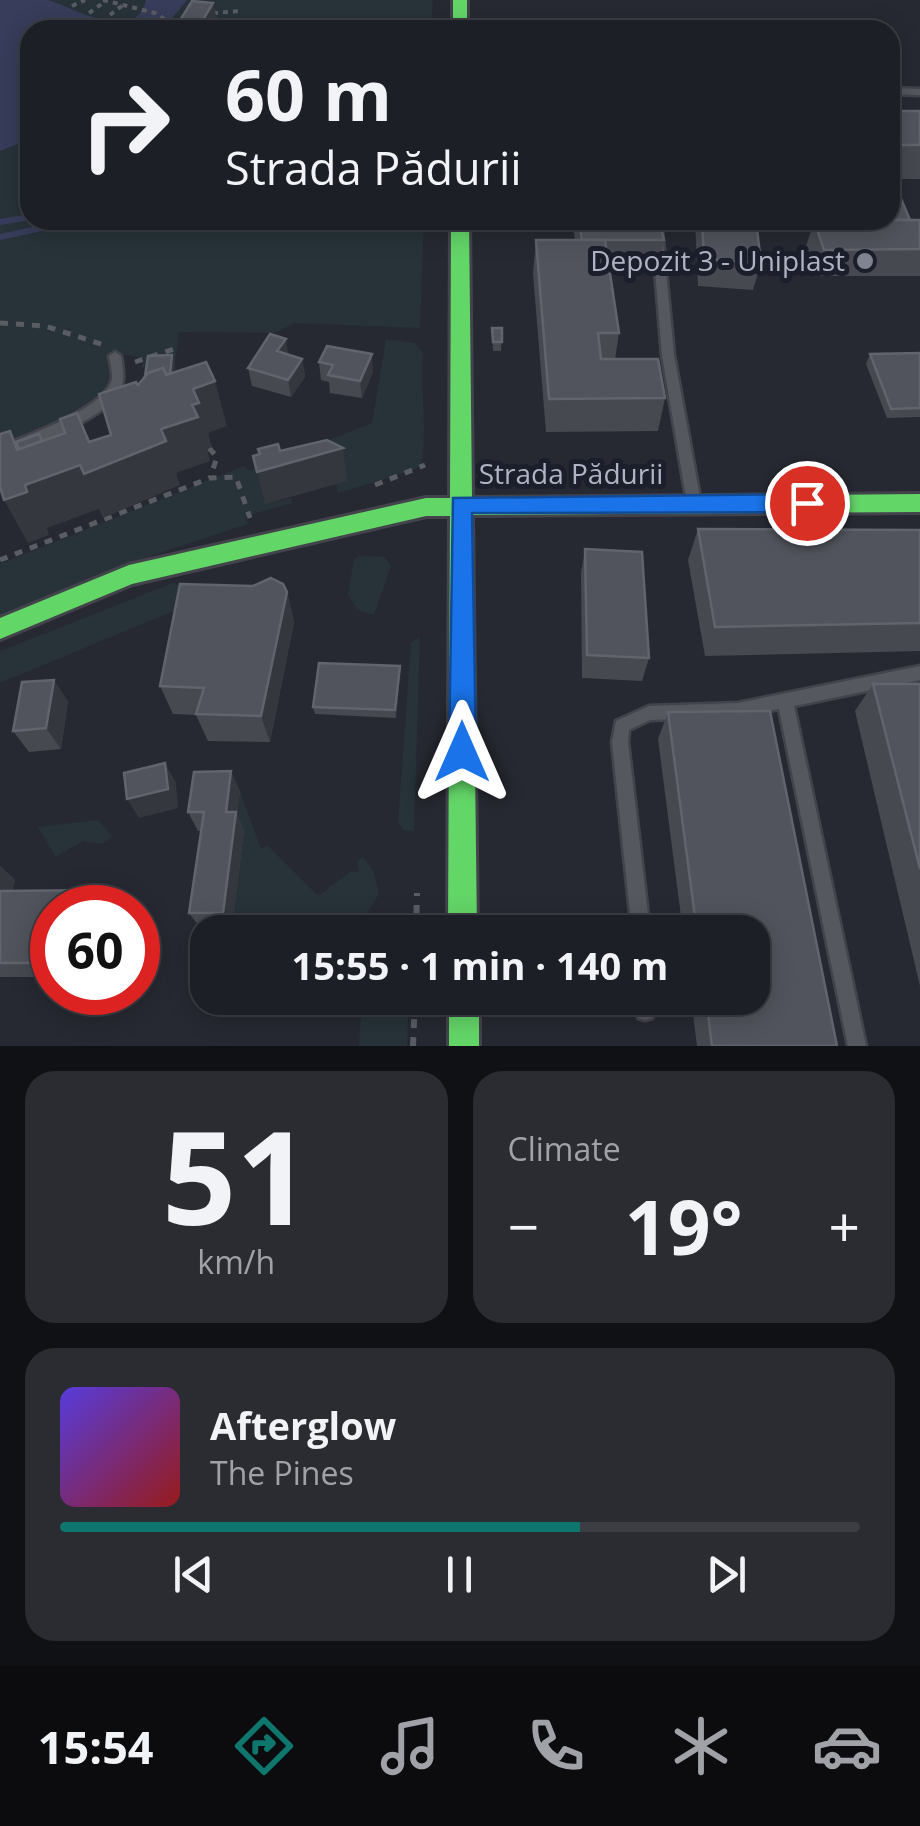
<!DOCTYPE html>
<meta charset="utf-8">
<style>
:root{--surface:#1d1f26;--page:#2a2c32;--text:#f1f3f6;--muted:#a0a2a7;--line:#3b3d43;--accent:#0f766e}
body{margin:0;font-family:"Open Sans",sans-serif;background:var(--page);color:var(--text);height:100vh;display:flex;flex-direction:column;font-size:38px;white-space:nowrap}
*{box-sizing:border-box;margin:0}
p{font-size:32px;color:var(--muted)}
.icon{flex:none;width:55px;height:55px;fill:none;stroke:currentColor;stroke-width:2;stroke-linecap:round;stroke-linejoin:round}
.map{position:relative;height:1046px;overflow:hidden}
.details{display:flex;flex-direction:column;gap:25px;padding:25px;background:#101115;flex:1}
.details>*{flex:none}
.guide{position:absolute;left:20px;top:20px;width:880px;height:210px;border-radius:30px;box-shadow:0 5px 25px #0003,0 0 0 2px var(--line);background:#1d1f26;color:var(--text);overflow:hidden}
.speed{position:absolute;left:30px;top:885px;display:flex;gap:20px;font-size:50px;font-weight:700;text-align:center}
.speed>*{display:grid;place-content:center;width:130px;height:130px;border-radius:50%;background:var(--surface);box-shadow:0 5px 25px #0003,0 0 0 2px var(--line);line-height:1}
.speed .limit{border:15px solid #d22;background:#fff;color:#111}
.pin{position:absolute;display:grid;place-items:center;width:85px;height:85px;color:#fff;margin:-42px;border:5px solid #fff;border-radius:50%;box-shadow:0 2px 10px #0007}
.me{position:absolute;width:110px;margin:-55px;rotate:0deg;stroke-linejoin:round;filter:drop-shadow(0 0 8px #0008)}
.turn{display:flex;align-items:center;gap:35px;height:210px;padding:0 40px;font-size:45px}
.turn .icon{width:130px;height:130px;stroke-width:2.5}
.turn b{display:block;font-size:70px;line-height:85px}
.big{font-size:75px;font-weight:700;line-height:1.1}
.details .widget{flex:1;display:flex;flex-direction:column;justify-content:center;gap:15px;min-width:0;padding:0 35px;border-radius:30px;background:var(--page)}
.details .dial{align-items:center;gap:0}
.dial b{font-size:130px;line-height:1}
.song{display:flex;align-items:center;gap:30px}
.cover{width:120px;height:120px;border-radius:15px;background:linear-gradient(135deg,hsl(250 70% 55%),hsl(0 70% 35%))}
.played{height:10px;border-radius:5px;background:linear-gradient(90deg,var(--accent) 65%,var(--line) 65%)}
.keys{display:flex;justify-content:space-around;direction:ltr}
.heat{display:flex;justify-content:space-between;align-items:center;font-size:55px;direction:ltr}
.details .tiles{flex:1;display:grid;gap:25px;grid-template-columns:1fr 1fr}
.widget:last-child{grid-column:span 2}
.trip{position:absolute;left:190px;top:915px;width:580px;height:100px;border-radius:30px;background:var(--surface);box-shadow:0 5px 25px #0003,0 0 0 2px var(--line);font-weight:700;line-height:100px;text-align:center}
.tabs{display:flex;height:160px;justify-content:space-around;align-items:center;background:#0c0c0f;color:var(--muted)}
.tabs .icon{width:70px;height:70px}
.tabs .selected{color:var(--accent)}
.tabs b{font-size:45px;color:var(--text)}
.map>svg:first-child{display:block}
</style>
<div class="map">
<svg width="920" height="1046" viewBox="0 0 920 1046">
<rect width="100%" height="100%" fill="#272932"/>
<g fill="#273339">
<path d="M0,0H433L431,30H30V220H424L420,328L295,323L275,333L179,332L175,364L141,368L144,358L115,353L108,362L112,376C96,418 38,431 0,447Z"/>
<path d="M386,339L415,343L423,353C420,390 428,429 421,465L414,470L338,493L336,484L265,504L291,498L292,503L246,516L248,524L126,564L0,617V564L244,466L250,471L372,423Z"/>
<path d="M361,556L384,557L391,566L374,615L357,610L348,594L354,559Z"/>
<path d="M173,583L189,589L193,603L0,683V651Z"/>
<path d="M420,637L414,831L403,830L398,822L411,643Z"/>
<path d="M240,791L261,849L267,845L318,896L350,872H359L357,861L363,857L374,872L379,894L358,927L348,932L232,928L244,831H235Z"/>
<path d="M98,820L113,837L102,844L83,841L56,857L38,827Z"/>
<path d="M362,998H409L407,1046H359Z"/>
</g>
<path fill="#373d5a" d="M0,0C14,0 35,0 48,0C72,7 136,46 146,0H187L162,30H30V139L0,151Z"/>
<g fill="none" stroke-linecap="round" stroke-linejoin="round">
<g stroke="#373d5a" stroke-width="6">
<path d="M0,222L30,217"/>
<path d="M0,237L78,220"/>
</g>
<defs>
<g id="lane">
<path d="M890,88L920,89V95L890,94Z"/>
<path d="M651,220H661L674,355L701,503L699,507H689L687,503L662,355Z"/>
<path d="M115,352L121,356C123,370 126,382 118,394C103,419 28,448 0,458V447C25,436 107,408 112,379C113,373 110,363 109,356Z"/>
<path d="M920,666V680L794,706L866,1046H848L779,709L738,717L650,720L629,730L628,742L650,932H632L612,742L616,721L649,706L738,703Z"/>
<path d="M635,998H653L654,1011L652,1018L645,1020L638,1018Z"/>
</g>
<g id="fast">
<rect x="453" y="0" width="14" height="30"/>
<path d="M451,220H469L472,498L920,494V512L472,515L477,932H448L450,516H426L132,584L0,639V618L129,565L426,498H450Z"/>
<rect x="449" y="998" width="30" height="48"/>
</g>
</defs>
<use href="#lane" stroke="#43444b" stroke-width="5"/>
<use href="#fast" stroke="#43444b" stroke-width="6"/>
<g stroke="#5a5c64" stroke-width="4" stroke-dasharray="5 5" stroke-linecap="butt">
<path d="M103,0L155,13L182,30"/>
<path d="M72,6L85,0"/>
<path d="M89,13L106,1"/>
<path d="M213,13L240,11"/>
<path d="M110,15L123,5"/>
<path d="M213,30L219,20L214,19"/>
<path d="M233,30H251"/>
</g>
<g stroke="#5a5c64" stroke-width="5" stroke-dasharray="8 8" stroke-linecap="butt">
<path d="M0,323L45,326L104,345"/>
<path d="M135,362L177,348"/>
<path d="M209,448L217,457L210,478"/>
<path d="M375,485L425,465"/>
<path d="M0,560L210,478L236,477L250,518"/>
</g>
<g stroke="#5a5c64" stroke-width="6" stroke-dasharray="9 9" stroke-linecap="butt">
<path d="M416,932L417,893"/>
<path d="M413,1046L415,998"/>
</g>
<use href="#lane" fill="#565860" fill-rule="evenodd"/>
<use href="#fast" fill="#63d668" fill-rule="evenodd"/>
</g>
<g fill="#474951">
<rect x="890" y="111" width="30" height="68"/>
<path d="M572,220H659L664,240L659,267L609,268L619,333L615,359L665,398L658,431L546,432L533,274L536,240H575Z"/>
<path d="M695,220H756L761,263L753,290L698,286Z"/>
<path d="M791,220H920V276H815L806,246L811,231H795Z"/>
<path d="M492,328H502L501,351H493Z"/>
<path d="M920,353V417L887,418L866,364L870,354Z"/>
<path d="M289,355L302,359L305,377L291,397L252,386L248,368Z"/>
<path d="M319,362L373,372L362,398L330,393L329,382L321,380Z"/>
<path d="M698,529L920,530V651L705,656L688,560Z"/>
<path d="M585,549L649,658L642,681L582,678L581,573Z"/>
<path d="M287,592L294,622L270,742L208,741L196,715L173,714L160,686Z"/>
<path d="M400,666V674L396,718L315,714L313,707Z"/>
<path d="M873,684H920V986L855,711Z"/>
<path d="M68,701L61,749L29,752L13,731Z"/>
<path d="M668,712L837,1046H697L691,998H752V932H683L658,739Z"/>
<path d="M240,791L237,814L244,831L232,928H200L189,913L201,831H198L188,812Z"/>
<path d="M0,866L15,880L12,891L100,890L114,906L52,908V977H0Z"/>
</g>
<g fill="#35373f">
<path d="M213,3L217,20L211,30H197Z"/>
<path d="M286,339L289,357L277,351Z"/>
<path d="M372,354L373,372L362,398L360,381Z"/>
<path d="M172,355L175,364L173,383L170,374Z"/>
<path d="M302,359L305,377L291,397L288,380Z"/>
<path d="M215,381L227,426L208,433L212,447L207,449L210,461L176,473L180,485L103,518L99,509L47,528L49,535L28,543L4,500L14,466L10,431L25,460L51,461L100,468L161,429L192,405L193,389Z"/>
<path d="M343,448L347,481L265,504L257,472Z"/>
<path d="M287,592L294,622L270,742L261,716Z"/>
<path d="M400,666V674L396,718L395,710Z"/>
<path d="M54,680L68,701L61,749L46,728Z"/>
<path d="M165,763L176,783L178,808L139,818L127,799Z"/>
<path d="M231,771L240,791L237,814L244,831L232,928L223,913L226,812Z"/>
<path d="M0,866L15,880L8,907L0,900Z"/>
<path d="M100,890L114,906L113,908H96Z"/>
</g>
<g fill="#52545d" stroke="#61636d" stroke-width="2.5">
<path d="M192,1L213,3L197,30H174Z"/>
<rect x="890" y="111" width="30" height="34"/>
<path d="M890,194H899L910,220H890Z"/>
<path d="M579,220H659L664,240H582Z"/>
<path d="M702,220H756L761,263L704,259Z"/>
<path d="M814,220H920V249L824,250Z"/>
<path d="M536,240H605L619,333H598L601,359H658L665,398L549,399Z"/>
<path d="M492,328H502V342H493Z"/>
<path d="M270,334L286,339L277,351L302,359L288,380L248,368Z"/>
<path d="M327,346L372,354L360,381L328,375L333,365L319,362Z"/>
<path d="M920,353V408L891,409L870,354Z"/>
<path d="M172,355L170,374H166L163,368L148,373L145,376L148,356Z"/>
<path d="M206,362L215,381L193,389L199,403L192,405L198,417L161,429L166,441L84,474L80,465L25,485L27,492L4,500L0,487V434L10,431L17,450L65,433L60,419L77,413L89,442L111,435L99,394L136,382L138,385L148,373L163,368L166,375Z"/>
<path d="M39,434L42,441L19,449L16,442Z"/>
<path d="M327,440L343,448L257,472L253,456L260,454L258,449L278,444L280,451Z"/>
<path d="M698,529L920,530V623L715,627Z"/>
<path d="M585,549L642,552L649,658L587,655Z"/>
<path d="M271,578L283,584L287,592L261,716L196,714L204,688L160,686L180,584L253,586Z"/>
<path d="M319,663L400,666L395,710L313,707Z"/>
<path d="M54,680L46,728L13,731L22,682Z"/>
<path d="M873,684H920V869Z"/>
<path d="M770,711L837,1046H712L706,998H752V932H697L668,712Z"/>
<path d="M165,763L168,789L127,799L124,773Z"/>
<path d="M231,771L226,812H236L223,913H189L204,812H188L194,772Z"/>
<path d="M100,890L96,908H52V963H0V891Z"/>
</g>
<path fill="#1a73e8" stroke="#114b97" stroke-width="2.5" d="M807,494L818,503L807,512L472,513L476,752L472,761L462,765L453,761L449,752L453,498Z"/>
<circle fill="#808390" stroke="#1b1e2b" stroke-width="4" cx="865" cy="261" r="10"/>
<g text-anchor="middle" stroke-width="10" stroke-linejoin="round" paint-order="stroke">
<g font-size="28" fill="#b0b3c3" stroke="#1b1e2b" text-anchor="end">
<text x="845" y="271">Depozit 3 - Uniplast</text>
</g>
<g font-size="28" fill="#b0b3c3" stroke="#1b1e2b">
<text x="571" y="484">Strada Pădurii</text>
</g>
</g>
</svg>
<div class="speed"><div class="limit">60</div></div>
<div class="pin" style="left:807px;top:503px;background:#d93025"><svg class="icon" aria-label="arrive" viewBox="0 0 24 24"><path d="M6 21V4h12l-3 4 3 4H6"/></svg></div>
<svg class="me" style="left:462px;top:752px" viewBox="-20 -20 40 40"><path d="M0-17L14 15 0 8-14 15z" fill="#1a73e8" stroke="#fff" stroke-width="4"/></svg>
<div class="trip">15:55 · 1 min · 140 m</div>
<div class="guide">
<div class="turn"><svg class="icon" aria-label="right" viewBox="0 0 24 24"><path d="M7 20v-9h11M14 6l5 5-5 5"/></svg><div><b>60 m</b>Strada Pădurii</div></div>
</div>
</div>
<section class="details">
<div class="tiles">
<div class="widget dial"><b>51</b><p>km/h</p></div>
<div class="widget"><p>Climate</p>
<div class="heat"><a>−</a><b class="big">19°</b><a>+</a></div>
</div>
<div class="widget">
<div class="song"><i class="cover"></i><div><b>Afterglow</b><p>The Pines</p></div></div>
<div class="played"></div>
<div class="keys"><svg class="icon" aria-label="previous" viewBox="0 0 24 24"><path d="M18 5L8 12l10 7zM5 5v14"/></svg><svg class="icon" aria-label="pause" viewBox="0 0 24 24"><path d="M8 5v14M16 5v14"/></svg><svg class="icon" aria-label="next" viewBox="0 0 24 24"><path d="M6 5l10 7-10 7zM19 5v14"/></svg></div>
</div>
</div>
</section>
<nav class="tabs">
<b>15:54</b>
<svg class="icon selected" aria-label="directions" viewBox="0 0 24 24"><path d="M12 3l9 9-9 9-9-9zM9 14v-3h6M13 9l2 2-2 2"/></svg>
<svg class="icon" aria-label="music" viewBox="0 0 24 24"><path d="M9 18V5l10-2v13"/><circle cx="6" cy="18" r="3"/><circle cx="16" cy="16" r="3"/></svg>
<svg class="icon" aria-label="phone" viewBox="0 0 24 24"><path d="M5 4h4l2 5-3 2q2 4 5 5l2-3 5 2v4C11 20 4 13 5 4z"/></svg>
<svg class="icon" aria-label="climate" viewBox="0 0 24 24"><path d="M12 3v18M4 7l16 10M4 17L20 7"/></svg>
<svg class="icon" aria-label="car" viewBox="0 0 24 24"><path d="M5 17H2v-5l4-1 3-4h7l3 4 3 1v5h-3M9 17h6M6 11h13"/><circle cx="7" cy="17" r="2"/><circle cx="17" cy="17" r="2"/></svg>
</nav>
